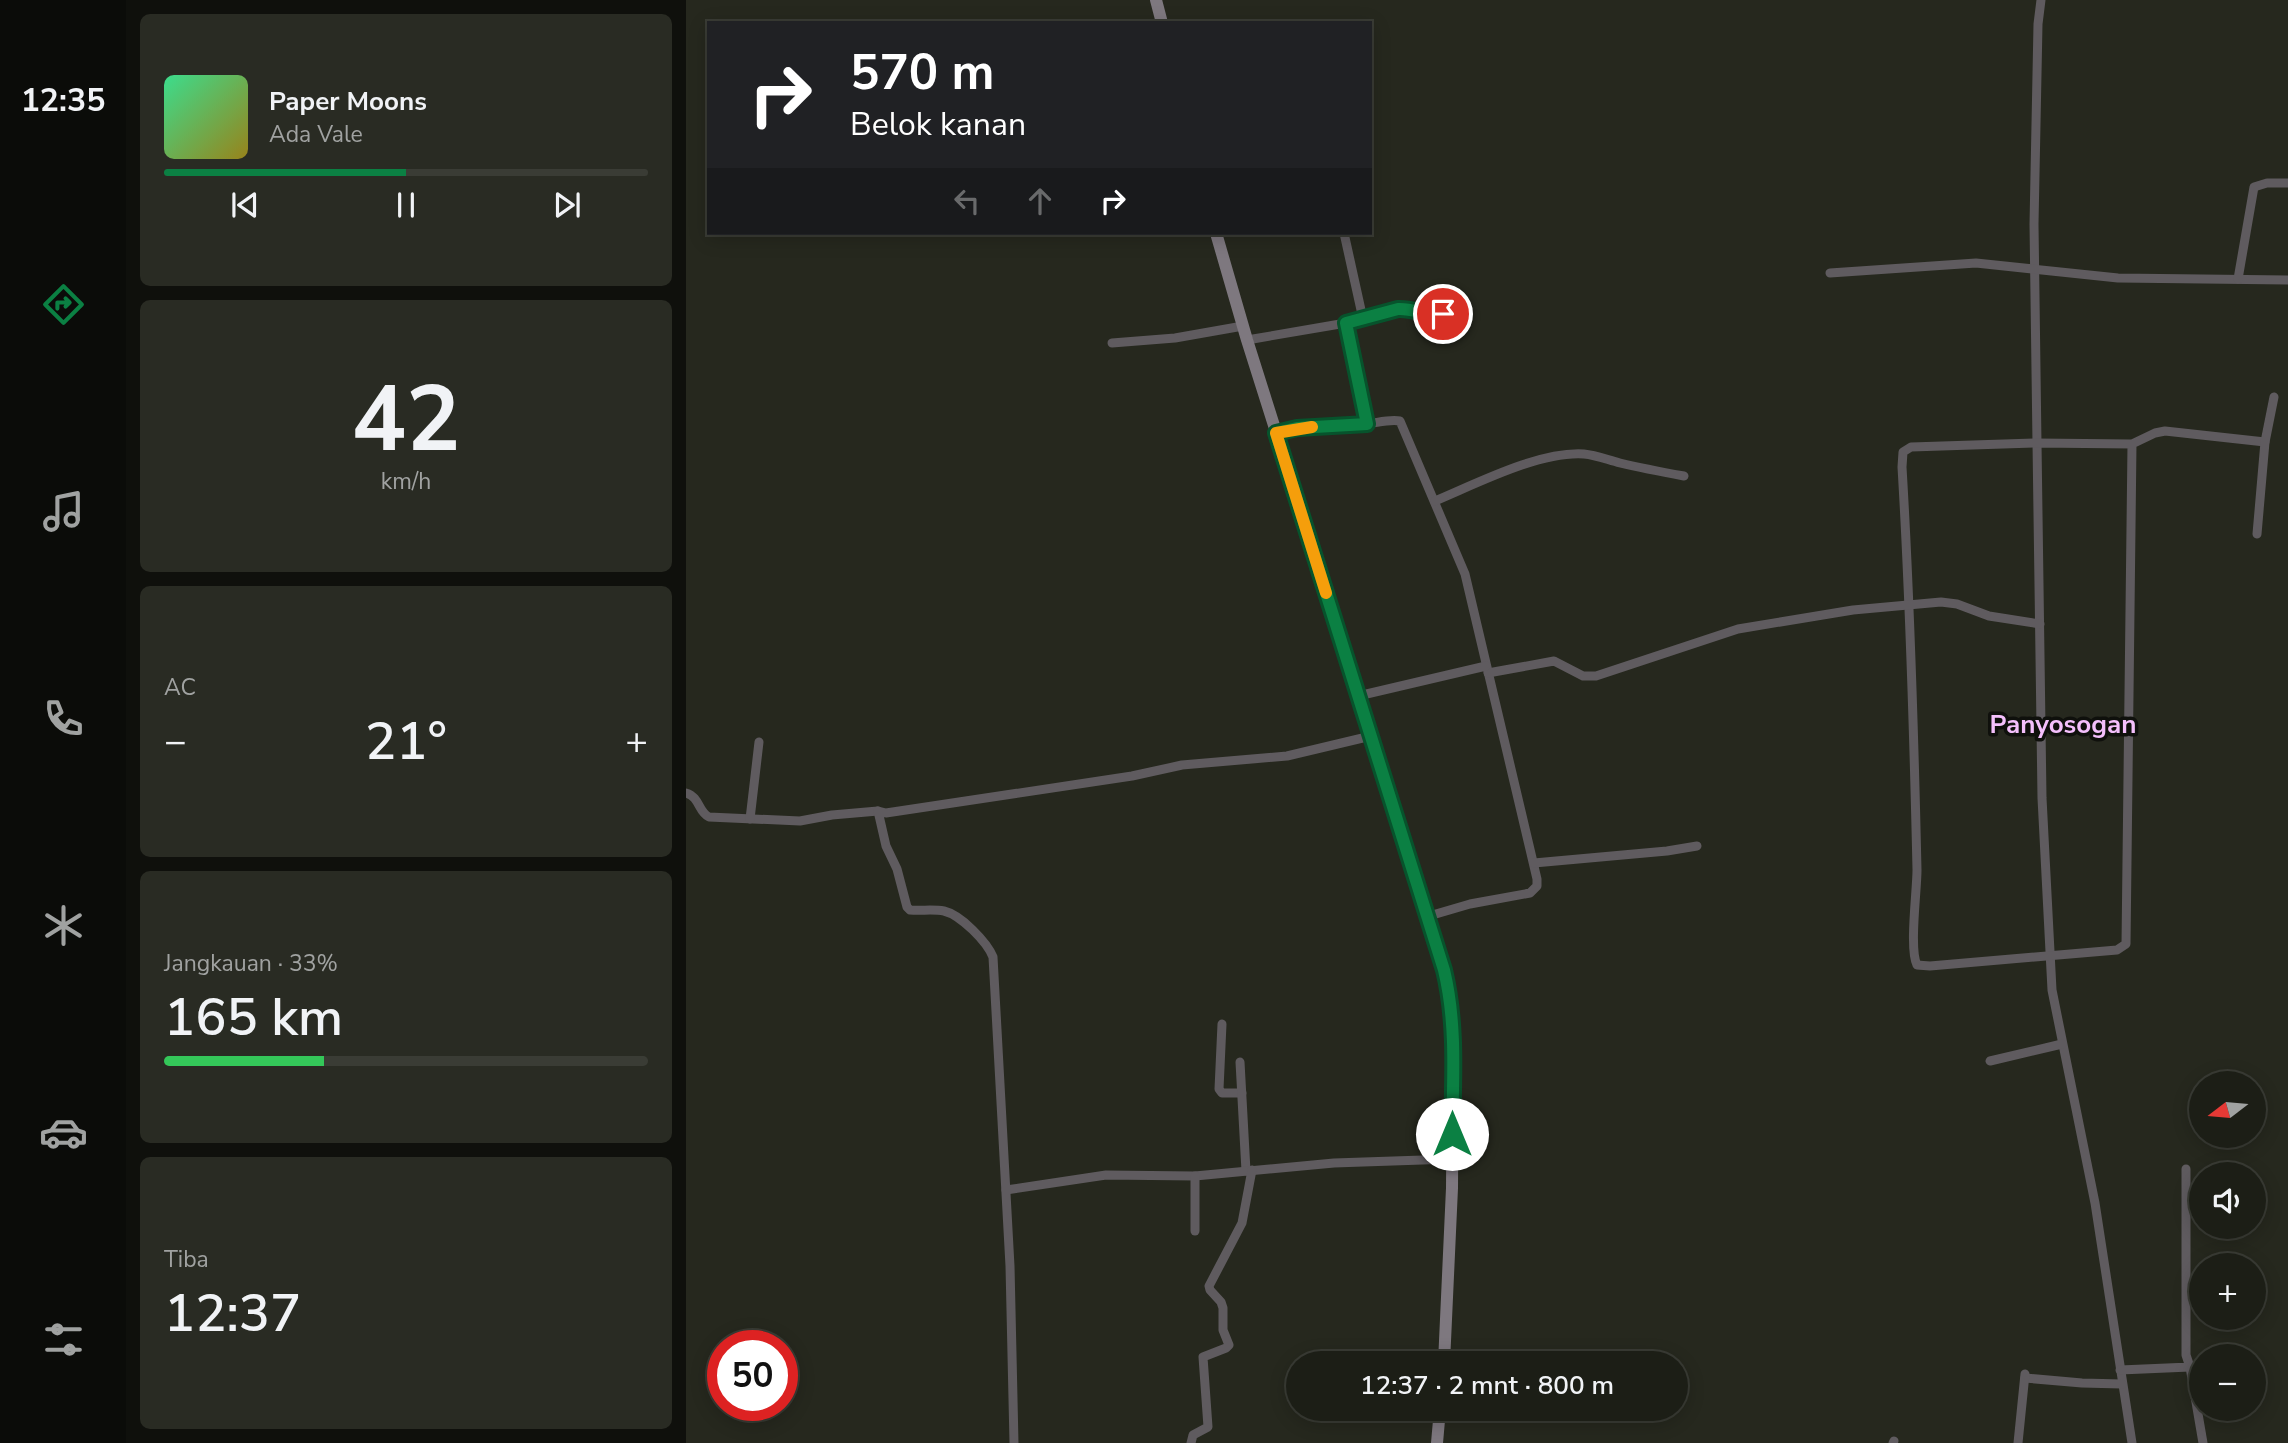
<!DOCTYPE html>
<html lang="id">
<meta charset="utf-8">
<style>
:root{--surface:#1c1e16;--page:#292b23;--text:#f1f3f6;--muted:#a0a2a1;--line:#3a3c35;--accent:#0b8043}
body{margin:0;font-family:"Nunito Sans",sans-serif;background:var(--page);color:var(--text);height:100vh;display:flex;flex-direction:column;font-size:26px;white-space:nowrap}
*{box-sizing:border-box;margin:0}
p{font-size:23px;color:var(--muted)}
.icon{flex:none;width:38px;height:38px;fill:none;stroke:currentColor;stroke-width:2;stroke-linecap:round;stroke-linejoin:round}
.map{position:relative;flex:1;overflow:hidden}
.details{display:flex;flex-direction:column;gap:14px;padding:14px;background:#0f100c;width:560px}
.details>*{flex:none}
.guide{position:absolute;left:21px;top:21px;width:665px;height:214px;border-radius:0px;box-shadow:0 4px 18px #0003,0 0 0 2px var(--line);background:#202124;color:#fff;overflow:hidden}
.needle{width:46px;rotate:254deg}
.tools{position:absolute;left:1503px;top:1071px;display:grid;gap:14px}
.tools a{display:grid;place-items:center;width:77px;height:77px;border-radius:50%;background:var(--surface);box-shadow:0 4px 18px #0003,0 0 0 2px var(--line);font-size:35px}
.speed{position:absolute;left:21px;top:1330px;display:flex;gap:14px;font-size:35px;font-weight:700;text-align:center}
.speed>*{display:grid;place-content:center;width:91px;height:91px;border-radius:50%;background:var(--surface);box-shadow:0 4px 18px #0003,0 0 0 2px var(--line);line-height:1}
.speed .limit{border:10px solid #d22;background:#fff;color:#111}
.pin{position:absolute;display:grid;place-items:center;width:60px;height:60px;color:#fff;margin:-30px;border:4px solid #fff;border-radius:50%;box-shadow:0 2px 7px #0007}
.me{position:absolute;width:77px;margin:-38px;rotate:0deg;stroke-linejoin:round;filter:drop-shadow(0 0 5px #0008)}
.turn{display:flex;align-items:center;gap:24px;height:147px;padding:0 28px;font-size:32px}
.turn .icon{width:91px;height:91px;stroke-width:2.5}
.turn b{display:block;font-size:49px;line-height:60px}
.lanes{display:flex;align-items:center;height:66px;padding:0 28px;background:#0003;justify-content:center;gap:35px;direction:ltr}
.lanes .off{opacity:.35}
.big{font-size:52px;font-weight:600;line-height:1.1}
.details .tile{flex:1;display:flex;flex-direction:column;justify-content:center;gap:10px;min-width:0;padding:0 24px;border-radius:10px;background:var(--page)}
.details .dial{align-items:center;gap:0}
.dial b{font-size:91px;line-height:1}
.song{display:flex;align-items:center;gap:21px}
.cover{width:84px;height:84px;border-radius:10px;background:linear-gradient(135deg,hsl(150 70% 55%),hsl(50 70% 35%))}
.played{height:7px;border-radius:4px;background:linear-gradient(90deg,var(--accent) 50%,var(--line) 50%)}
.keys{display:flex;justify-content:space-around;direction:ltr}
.heat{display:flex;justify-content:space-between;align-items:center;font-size:38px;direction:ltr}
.charge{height:10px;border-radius:5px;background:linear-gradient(90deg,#34c759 33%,var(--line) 0)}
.trip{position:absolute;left:600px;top:1351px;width:402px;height:70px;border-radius:35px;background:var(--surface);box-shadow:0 4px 18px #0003,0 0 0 2px var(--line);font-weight:600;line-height:70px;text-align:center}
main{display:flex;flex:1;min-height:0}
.dock{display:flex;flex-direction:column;width:126px;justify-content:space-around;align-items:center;background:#0b0c09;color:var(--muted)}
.dock .icon{width:49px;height:49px}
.dock .current{color:var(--accent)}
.dock b{font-size:32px;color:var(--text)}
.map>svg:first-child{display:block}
</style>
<main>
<nav class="dock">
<b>12:35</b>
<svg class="icon current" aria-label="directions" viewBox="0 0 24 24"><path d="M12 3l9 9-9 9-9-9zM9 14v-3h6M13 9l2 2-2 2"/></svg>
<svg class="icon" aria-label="music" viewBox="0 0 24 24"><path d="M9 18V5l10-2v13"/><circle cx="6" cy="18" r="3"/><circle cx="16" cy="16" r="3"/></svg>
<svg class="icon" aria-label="phone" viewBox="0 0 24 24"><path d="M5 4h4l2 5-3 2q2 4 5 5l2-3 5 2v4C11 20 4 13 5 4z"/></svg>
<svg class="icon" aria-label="climate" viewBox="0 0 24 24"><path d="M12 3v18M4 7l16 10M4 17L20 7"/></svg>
<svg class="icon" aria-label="car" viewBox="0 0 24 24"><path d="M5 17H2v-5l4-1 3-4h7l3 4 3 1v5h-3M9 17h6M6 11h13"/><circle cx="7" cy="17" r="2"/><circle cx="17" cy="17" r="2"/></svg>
<svg class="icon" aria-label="filters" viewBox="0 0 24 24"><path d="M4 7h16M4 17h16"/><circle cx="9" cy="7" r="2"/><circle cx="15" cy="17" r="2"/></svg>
</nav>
<section class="details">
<div class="tile">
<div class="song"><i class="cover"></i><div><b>Paper Moons</b><p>Ada Vale</p></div></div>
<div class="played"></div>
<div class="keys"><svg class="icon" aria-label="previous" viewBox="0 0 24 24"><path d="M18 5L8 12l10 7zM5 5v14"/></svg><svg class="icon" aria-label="pause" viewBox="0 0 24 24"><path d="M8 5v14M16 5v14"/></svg><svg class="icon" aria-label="next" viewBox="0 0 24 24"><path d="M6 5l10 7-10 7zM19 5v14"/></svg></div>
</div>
<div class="tile dial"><b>42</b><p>km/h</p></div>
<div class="tile"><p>AC</p>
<div class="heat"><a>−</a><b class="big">21°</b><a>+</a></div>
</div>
<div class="tile"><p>Jangkauan · 33%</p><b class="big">165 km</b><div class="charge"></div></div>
<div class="tile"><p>Tiba</p><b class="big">12:37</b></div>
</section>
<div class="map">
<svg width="1602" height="1443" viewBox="0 0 1602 1443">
<rect width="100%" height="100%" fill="#26281e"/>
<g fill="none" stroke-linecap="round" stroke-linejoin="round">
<g stroke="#5f5b5f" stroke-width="9">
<path d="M1355,0L1352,24L1348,224L1351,443L1356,798L1366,990L1409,1203L1446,1443"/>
<path d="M658,233L677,319"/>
<path d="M1144,273L1290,263L1432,278L1602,280"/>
<path d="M1552,279L1568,187L1581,183H1602"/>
<path d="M660,323L681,424"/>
<path d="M561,340L660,323L712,309H721L750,315L779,308"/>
<path d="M426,343L489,338L557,326"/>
<path d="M590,433C620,426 650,427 680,424C691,423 703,419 714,421L779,574L851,879V886L844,893L784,904L743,916"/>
<path d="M1446,444L1440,944L1431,950L1244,966L1231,965C1223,949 1231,891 1231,870C1228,736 1224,601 1216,467L1217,452L1225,447L1351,443L1446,444L1469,433L1479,431L1579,442"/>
<path d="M749,501C790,484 853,451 898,454C910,455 922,460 934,463C955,468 976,472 998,476"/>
<path d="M1571,534L1579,442L1588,397"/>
<path d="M802,673L868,661L897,676H910L1052,629L1167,610L1255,602L1271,604L1303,616L1354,624"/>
<path d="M672,696L800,666"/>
<path d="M0,793C14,797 12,812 23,817L114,821L146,815L192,811"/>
<path d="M64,819L73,742"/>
<path d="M848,863L981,851L1011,846"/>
<path d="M536,1024L533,1089L536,1093H556"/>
<path d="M1304,1061L1376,1044"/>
<path d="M554,1062L560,1171"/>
<path d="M320,1190L420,1175L509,1176L648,1163L766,1159"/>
<path d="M509,1231V1176"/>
<path d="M1504,1367L1517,1443"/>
<path d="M1434,1370L1504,1367L1500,1355V1169"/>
<path d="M1339,1378L1396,1383L1436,1384"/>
<path d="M328,1443L324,1266L307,957C301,942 275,915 258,911C247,909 235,911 224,910L221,907L211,869L200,846L192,811L200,813L446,776L496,765L601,756L685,736"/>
<path d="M505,1443L507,1435L522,1427L517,1357L540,1348L543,1345L537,1330V1308L535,1302L524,1290L523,1286L556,1223L566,1170"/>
<path d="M1207,1443L1208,1441"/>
<path d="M1332,1443L1339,1374"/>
</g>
<g stroke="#7e787f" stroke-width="12">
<path d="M470,0L476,23"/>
<path d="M530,233L561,340L743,916L763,990L767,1033L766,1188L758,1363"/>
<path d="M751,1443L754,1409"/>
</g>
</g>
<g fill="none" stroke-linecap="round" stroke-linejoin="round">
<defs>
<path id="route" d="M757,314C742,317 728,308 712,309L660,323L681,424L611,428L590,433L758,970C771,1024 767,1079 766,1134"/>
</defs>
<use href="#route" stroke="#07532c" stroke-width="18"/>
<use href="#route" stroke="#0b8043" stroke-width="12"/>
<path stroke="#f59e0b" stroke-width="12" d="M626,427L590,433L640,593"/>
</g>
<g text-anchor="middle" stroke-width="7" stroke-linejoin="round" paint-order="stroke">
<g font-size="26" font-weight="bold" fill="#f4bffc" stroke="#0f100c">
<text x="1377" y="733">Panyosogan</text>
</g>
</g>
</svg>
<div class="tools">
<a><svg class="needle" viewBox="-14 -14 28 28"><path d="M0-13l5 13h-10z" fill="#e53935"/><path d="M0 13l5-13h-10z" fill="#a0a2a1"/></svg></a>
<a><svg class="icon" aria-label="sound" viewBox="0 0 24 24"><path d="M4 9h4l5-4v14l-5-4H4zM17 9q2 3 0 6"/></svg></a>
<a>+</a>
<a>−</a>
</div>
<div class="speed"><div class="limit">50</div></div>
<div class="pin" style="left:757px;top:314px;background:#d93025"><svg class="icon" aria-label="arrive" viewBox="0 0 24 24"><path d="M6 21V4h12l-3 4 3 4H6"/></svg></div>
<svg class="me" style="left:766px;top:1134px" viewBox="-20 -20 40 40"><circle r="19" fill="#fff"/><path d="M0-13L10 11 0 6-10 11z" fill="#0b8043"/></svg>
<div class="trip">12:37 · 2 mnt · 800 m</div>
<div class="guide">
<div class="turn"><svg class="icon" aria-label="right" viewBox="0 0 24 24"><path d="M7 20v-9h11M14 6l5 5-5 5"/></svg><div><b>570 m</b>Belok kanan</div></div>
<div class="lanes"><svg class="icon off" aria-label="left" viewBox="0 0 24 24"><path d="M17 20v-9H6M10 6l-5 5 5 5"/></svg><svg class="icon off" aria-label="ahead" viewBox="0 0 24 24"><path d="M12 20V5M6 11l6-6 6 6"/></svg><svg class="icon" aria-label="right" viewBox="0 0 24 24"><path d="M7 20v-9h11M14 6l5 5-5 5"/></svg></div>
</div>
</div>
</main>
